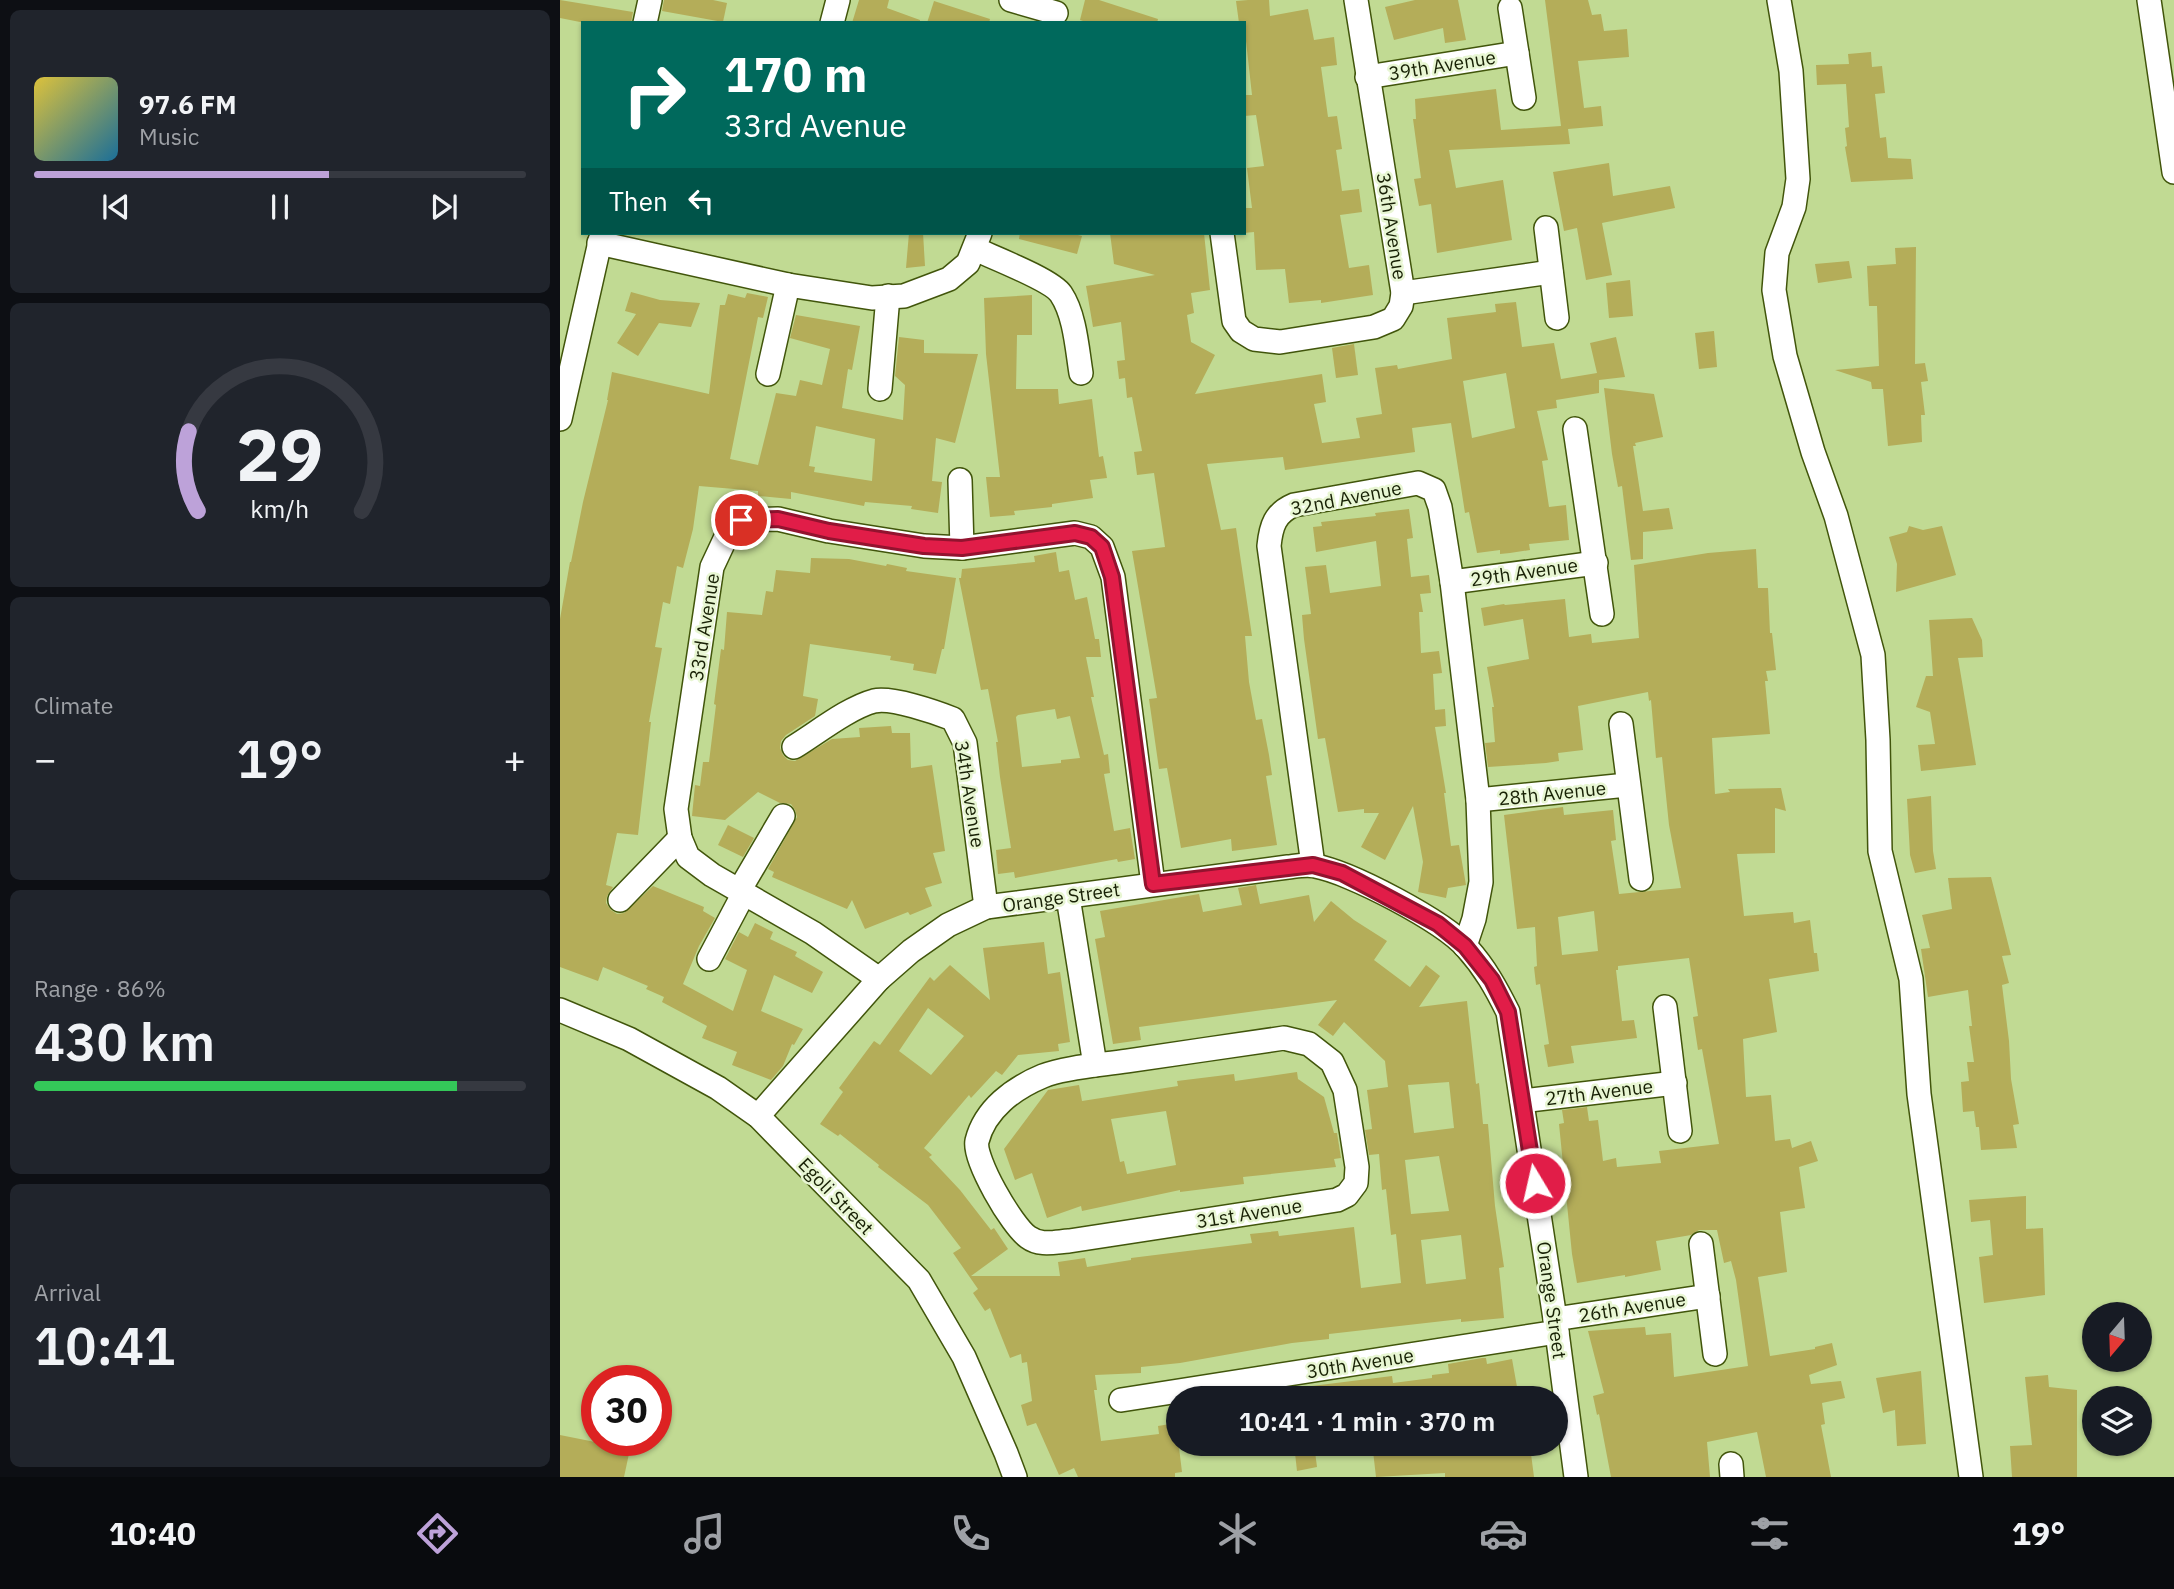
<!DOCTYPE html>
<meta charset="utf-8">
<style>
:root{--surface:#171b24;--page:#20242c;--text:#f1f3f6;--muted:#9ea1a6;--line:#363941;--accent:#bda2d9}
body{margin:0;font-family:"IBM Plex Sans",sans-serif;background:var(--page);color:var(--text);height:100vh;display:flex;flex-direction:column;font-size:26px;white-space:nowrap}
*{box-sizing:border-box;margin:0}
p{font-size:23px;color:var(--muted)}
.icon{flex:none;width:38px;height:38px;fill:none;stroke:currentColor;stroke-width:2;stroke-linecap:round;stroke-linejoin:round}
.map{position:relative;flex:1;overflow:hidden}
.sheet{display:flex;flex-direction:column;gap:10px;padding:10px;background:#0d0f14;width:560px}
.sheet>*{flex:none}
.hud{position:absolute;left:21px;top:21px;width:665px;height:214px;border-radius:0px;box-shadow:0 2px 5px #0004;background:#00695c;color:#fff;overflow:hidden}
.needle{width:46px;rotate:199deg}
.tools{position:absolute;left:1522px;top:1302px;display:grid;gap:14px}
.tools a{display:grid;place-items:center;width:70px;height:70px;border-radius:50%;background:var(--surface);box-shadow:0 2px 5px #0004;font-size:35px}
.speed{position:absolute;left:21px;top:1365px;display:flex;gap:14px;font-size:35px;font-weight:700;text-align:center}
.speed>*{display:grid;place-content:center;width:91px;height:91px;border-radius:50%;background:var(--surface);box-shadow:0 2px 5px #0004;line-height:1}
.speed .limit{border:10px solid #d22;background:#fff;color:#111}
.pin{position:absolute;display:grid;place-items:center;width:60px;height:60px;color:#fff;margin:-30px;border:4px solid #fff;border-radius:50%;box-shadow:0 2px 7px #0007}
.me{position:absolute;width:77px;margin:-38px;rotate:351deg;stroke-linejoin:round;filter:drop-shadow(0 0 5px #0008)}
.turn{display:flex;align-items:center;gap:24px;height:147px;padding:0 28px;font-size:32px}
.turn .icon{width:91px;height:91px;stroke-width:2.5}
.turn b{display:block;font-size:49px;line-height:60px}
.then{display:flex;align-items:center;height:66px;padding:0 28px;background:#0003;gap:14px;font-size:26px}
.big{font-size:52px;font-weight:600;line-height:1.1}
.sheet .widget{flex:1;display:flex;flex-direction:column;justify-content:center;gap:10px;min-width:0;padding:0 24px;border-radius:10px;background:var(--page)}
.sheet .dial{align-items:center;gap:0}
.dial svg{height:182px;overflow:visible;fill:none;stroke:var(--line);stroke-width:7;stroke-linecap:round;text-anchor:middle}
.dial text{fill:var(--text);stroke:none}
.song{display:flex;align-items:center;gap:21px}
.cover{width:84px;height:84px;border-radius:10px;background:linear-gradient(135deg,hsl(50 70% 55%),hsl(200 70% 35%))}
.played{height:7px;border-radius:4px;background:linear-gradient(90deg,var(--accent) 60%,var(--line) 60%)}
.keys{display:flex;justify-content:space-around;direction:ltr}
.heat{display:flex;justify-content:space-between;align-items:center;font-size:38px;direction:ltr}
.charge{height:10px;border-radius:5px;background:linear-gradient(90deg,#34c759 86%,var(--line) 0)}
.trip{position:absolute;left:606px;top:1386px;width:402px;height:70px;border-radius:35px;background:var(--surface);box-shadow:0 2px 5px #0004;font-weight:600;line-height:70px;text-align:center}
.tabs{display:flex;height:112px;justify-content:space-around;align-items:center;background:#090b0e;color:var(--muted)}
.tabs .icon{width:49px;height:49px}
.tabs .selected{color:var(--accent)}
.tabs b{font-size:32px;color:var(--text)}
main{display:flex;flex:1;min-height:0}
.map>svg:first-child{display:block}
</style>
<main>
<section class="sheet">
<div class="widget">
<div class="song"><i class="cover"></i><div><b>97.6 FM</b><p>Music</p></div></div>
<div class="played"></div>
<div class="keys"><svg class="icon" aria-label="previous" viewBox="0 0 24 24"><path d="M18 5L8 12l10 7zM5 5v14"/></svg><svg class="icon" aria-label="pause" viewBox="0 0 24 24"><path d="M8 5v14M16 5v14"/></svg><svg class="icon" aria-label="next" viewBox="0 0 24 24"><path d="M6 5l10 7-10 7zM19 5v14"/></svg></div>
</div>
<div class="widget dial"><svg viewBox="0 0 100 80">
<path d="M14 69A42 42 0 1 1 86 69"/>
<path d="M14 69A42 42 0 0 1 10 34" stroke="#bda2d9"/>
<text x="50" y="56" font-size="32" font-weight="700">29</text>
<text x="50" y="72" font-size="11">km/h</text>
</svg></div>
<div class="widget"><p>Climate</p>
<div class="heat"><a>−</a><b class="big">19°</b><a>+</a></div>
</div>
<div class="widget"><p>Range · 86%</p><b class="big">430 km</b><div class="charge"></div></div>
<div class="widget"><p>Arrival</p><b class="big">10:41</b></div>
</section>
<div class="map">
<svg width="1614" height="1477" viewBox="0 0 1614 1477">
<rect width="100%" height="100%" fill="#c1da93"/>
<g fill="#b4ad59" fill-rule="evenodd">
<path d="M0,0L73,12L71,23H25L0,18Z"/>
<path d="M104,0H153L167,3L163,22L102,11Z"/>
<path d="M299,0H329L327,8L360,20V23H292Z"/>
<path d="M525,0H539L598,19L597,23H529L520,20Z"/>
<path d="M688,0H709L710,16L748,9L754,40L774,37L777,65L761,67L768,117L777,116L782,149L776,150L782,191L799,189L802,212L780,215L789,268L809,265L813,295L761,303V300L729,303L725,269L696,270L694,232L684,233V208H692L687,168L704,166L696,115L684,116V95H692L684,23H679L676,1Z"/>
<path d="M855,0H898L906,40L885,43L883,28L834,40L825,7Z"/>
<path d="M985,0H1028L1032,15L1041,14L1044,31L1067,29L1069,57L1018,61L1024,108L1041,106L1043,126L1008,129L1010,144L889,150L896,188L943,180L952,240L877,253L871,204L859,206L854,179L861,178L853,119H856L855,99L936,89L941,130L1001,126Z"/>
<path d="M374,1L430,19L429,23H367Z"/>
<path d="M1311,52L1312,67L1322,66L1325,93L1315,94L1320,138L1326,137L1328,158L1351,159L1353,179L1291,182L1285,147L1287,146L1285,128L1289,127L1286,84L1257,85L1256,65L1289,64L1288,54Z"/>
<path d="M1049,163L1053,196L1110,186L1115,208L1042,223L1052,275L1026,280L1017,228L1004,231L993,172Z"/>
<path d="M349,233H363L365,266L346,268Z"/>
<path d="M460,233H510L522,236L517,254L459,239Z"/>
<path d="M550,233H644L650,290L631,293L634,313L627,315L631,342L655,355L635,394L762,374L766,402L754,404L762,443L800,438L796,418L822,414L815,368L837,365L838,369L892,359L887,318L936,312L935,304L956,302L962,347L994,343L1001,379L1037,373L1030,343L1056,337L1065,377L1039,380V393L996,400L997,408L977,411L988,460L982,461L989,507L1006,505L1009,540L969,544L970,550L950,553L940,554V550L917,553L909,512L905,513L891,423L852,428L855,452L725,470L723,457L647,464L661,530L676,528L692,636H685L689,682L696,720L702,719L709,755L712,775L706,776L717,845L672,851L671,839L621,848L607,768L599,769L589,699L597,698L572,551L605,547L594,473L577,475L574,452L582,451L572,397L567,398L565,378L559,379L557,361L565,360L561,322L533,327L526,286L595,275L554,264ZM946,373L955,428L912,438L903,381Z"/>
<path d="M1356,247L1355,364L1365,363L1368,381L1361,382L1365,415H1361L1362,442L1328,446L1323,389H1312L1311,382L1275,370L1319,366L1317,306H1309L1307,266L1336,264L1335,248Z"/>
<path d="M1289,261L1292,278L1258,283L1255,264Z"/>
<path d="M1070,280L1073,316L1049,318L1046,283Z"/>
<path d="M71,292L100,300L140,303L131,327L99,323L78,356L57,343L76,314L65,311Z"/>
<path d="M187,293L208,297L203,318L198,317L170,459L198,465L216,393L236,396L240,380L262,385L270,349L230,338L236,315L300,326L292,370L288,369L282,408L343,420L345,385L335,376L339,337L364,340V353L418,354L395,443L376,438L372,481L382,482L378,513L351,509L352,506L305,502L304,506L231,492V499L198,496V491L139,486L133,529L123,568L117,566L110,604L103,602L95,647L102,648L89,722H91L78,835L57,833L46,885L53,887L47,896L46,903L51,910L57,914L64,913L93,886L144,907L143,911L155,918L139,946L123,984L173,1011L187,970L165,959L179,932L188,937L195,923L213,932L210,939L237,952L235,956L263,972L252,993L214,975L201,1011L243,1029L234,1045L232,1044L223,1066L211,1080L172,1065L177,1052L142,1038L147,1026L102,1002L104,997L86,989L88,986L43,967L38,981L0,967V619L10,562H11L23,502L48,400H47L52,372L149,394L160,305H165L168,294L185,298ZM256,426L315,439L312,481L254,472L255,467L249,466Z"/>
<path d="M472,295V335H457L456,389H498L499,404L532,399L539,457L543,456L547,478L530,480L533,498L492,504V507L454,511L455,515L430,517L426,477H440L426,354L424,298Z"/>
<path d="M1154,331L1157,367L1139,369L1135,333Z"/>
<path d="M794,344L798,375L776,378L772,348Z"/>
<path d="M1044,388L1094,394L1103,437L1075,443L1076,446H1073L1083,511L1109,508L1113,529L1083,532V559L1071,560L1062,486L1058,487L1052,454Z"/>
<path d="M849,509L853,538L847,539L851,577L869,575L871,593L860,594L863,612H859L861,653L879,651L882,673L873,674L875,710L885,709L886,726L875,727L886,793H884L891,846L899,845L906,885L888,888L886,898L858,892L863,862L853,806L825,860L801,847L819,813H804V809L778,812L765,738L758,739L744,639L742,615L751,614L745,567L766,565L770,593L821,586L816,541L756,552L753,527L762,526L761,522L816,516L815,513Z"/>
<path d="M1349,526L1363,530L1382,526L1396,575L1336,592L1337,564L1329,537L1347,532Z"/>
<path d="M1196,549L1198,588H1208L1210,633H1212L1216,670L1206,671L1208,681H1205L1210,734L1152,738L1155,794L1170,792L1168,789L1221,788L1226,811L1215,808V853L1177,854L1184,916L1233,912L1234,923L1250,920L1254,953H1257L1259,971L1209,979L1217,1032L1183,1039L1186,1097L1211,1095L1215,1141L1230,1139L1232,1148L1251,1141L1258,1161L1239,1167L1245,1208L1220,1212L1227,1272L1198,1277L1210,1356L1255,1349V1347L1272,1343L1277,1365L1249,1375L1251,1384L1281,1381L1285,1398L1262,1403L1265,1424L1261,1425L1271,1477H1206L1197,1432L1147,1442L1150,1477H1051L1039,1414L1037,1415L1033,1396L1044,1393L1028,1331L1085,1327L1086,1335L1111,1333L1114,1377L1188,1366L1176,1280L1171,1261L1164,1263L1157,1230H1139L1131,1235L1096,1241L1101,1270L1065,1277V1275L1017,1283L1012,1254L999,1124L1004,1123L1002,1110L1027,1107L1029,1121L1038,1120L1043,1161L1056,1158L1057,1167L1101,1163L1099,1151L1159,1144L1142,1049L1138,1050L1133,1017L1138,1016L1129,958L1058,966V970H1056L1062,1021L1074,1020L1077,1038L1011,1046L1014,1063L988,1067L984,1045L989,1044L980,984L976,985L974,967L977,966L975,927L957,929L944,815L1003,807L1004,815L1053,810L1056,840L1051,841L1059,894L1121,888L1109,825L1102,757L1096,758L1091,700L1089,701L1088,692L1018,706L1023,750L998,753L999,761L986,763L928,767L925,743L935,742L932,707H934L927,667L969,659L963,619L924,626L921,608L944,604L945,605L1005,599L1009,637L1031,634L1032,643L1079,638L1074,565L1148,553ZM1034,911L1038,951L1002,955L998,917Z"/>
<path d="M496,552L499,572L509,570L515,600L527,597L535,639H539L541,657H526L534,697H531L544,755L548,754L550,773L544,774L554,831L570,828L575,859L558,862L557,859L455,878L454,872L438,874L436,850L451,848L440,777L436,742H438L428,689L421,690L399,578H401L402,569L475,562L474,556ZM495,709L497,719L510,716L520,758L501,760V763L462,767L456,717L458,715Z"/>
<path d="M251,558L289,559L326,566L327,564L347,568L346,571L396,578L384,649H382L376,674L353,670L354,664L330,660L331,656L250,644L243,696L258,699L255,716L226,735L221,741L220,748L223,755L228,760L235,761L272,739L300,737L299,728L331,726L332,733H350L351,768L372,765L385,851L373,853L382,883L365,888L372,906L350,915L348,912L305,929L292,900L287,909L212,877L214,872L208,869L237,817L235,810L231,804L220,803L198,792L165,820L132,816L135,785L140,786L143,762H149L156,705L154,704L161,649L164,650L167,612L202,615L206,591L213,592L216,570L250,573Z"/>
<path d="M1412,618L1422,640L1423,657L1398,658L1416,765L1361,771L1358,745L1375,744L1370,712L1356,707L1366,676H1373L1369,620Z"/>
<path d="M1371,796L1373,851L1376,869L1355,873L1350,855L1347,799Z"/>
<path d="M168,825L194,838L183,857L158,845Z"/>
<path d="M1431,877L1451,955L1442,956L1449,983L1442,985L1449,1041L1451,1079L1459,1124L1453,1125L1457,1148L1421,1150L1419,1127H1416L1414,1111L1403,1112L1401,1082L1409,1081L1407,1062H1414L1409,1026H1412L1408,990L1368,997L1361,949L1370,948L1362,915L1392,909L1388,878Z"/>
<path d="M696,885L700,904L749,895L754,922L771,901L794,920L827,941L814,960L850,987L866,965L880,976L859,1007L907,1001L916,1084L919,1083L923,1124H928L935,1206L944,1267L939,1268L944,1318L901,1322V1319L769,1334V1339L732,1343L620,1363L581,1367V1373L535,1375L537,1390H534L541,1441L599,1434L598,1426L616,1423L622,1472L615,1473V1477H518L514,1468L499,1475L476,1423L467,1426L461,1405L472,1401L467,1362L462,1363L461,1354L450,1358L430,1308L425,1311L413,1293L418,1289L393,1253L401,1248L368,1205L318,1167L319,1165L280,1134L278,1136L260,1124L283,1092L279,1088L314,1041L320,1045L370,977L374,981L390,965L430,1000L423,948L484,942L488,974L500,972L510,1042L498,1044L499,1051L458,1055L442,1075L436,1071L411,1098L409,1095L364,1148L372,1155L369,1157L400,1190L431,1230L434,1228L448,1249L411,1276H500L498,1262L525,1258L527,1267L571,1260V1258L692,1243L690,1234L718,1231L719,1236L794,1227L801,1288L841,1283L836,1234L831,1235L826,1189L822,1190L819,1154L809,1155L805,1130L812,1129L807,1090L828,1087L825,1061L784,1022L773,1036L758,1025L777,1000L579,1027L581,1040L553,1044L535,939L545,937L540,911L639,894L643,912L682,905L678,888ZM368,1008L404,1036L371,1075L339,1051ZM889,1082L894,1128L854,1133L848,1085ZM879,1156L889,1211L851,1214L845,1160ZM901,1235L906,1279L866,1284L861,1240Z"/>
<path d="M737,1072L738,1079L764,1097L774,1133H777L781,1158L774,1159L776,1167L683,1177L684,1184L620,1192V1190L522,1211L521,1206L487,1218L472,1173L455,1180L444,1149L488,1090L519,1085L522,1101L618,1086L617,1081L674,1074L675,1081ZM606,1111L616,1165L567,1174L564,1161L560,1162L551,1119Z"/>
<path d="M1466,1196V1229L1483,1228L1485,1295L1424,1303L1419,1257L1433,1255L1430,1220L1411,1222L1409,1200Z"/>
<path d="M922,1358H926L927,1364L952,1359L959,1398H940L939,1389L904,1396V1398H753L752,1386L832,1376L833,1383L872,1378V1375L889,1373L888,1364Z"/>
<path d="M1361,1371L1366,1444L1337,1446L1335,1410L1323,1413L1316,1378Z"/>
<path d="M1488,1375L1489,1387L1517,1390V1477H1452L1450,1446L1472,1445L1465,1377Z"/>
<path d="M0,1435L70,1449L64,1477H0Z"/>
<path d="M734,1444H754L757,1467L737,1471Z"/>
<path d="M856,1444H967L970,1446L974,1477H885V1473L816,1477L813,1451L856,1446Z"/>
</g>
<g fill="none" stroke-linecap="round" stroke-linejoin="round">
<defs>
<g id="minor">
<path d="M451,0L496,13"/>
<path d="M1219,0L1231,71L1238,179L1234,207L1217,253L1214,290L1225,356L1253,452L1276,516L1313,655L1318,740L1320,851L1351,979L1359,1094L1411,1477"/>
<path d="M1589,0L1614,172"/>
<path d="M950,8L964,98"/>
<path d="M85,23L90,0"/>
<path d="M272,23L278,0"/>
<path d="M807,77L957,53"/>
<path d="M986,228L997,318"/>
<path d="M662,233L674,321L681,331L694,339L720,342L814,327L833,319L841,306L843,293L796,0"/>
<path d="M39,243L228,285L312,298L344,296L389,279L408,263L420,233"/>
<path d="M415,249C432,257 492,280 501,294C515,315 517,348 521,373"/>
<path d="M843,293L991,272"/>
<path d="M208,374L228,285"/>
<path d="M320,389L328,296"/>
<path d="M0,419L42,233"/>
<path d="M1015,429L1042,614"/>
<path d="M400,480L402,548"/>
<path d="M892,582L1036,563"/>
<path d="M1061,724L1081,879"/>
<path d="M234,747C257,733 288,708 314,701C332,697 375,712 393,719L405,743L426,907"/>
<path d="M918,800L1067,785"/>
<path d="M753,865L709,546C711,526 715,513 734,505L858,483L874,490L880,507L892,582L918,800L921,882L914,919L905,946"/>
<path d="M179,891L223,816"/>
<path d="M508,897L535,1065"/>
<path d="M60,900L120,838"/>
<path d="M149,959L184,893"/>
<path d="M319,979L253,933L152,875L128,857L120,838L116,809L152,567L167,535L181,520L218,519L269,531L364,546L402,548L515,533L531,537L542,547L553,577L593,884"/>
<path d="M1105,1007L1120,1131"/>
<path d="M0,1010L69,1039L158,1088L198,1116L359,1280L404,1357L446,1453L455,1477"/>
<path d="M724,1038L749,1044L772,1062L785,1090L797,1167L796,1183L787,1195L777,1200L509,1241C494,1242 480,1246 468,1237C452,1226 413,1159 417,1141C425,1109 454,1088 483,1076C506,1067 541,1065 567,1061C619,1053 672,1046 724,1038Z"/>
<path d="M962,1101L1115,1083"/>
<path d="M198,1116L319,979L351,951L388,925L426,907L728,867C737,866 747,864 755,866C790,872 883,921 907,948C925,968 936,988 948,1012L997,1332L1016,1477"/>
<path d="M1141,1244L1155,1354"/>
<path d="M995,1319L1148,1296"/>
<path d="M561,1400L997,1332"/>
<path d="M1171,1464L1172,1477"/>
</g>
</defs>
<use href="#minor" stroke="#41550b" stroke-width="26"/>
<use href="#minor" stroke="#fff" stroke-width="23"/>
</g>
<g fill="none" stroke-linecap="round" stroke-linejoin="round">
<defs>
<path id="route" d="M181,520L218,519L269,531L364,546L402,548L515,533L531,537L542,547L552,577L593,884L753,865L782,873L878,924L905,946L932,980L948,1012L975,1183"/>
</defs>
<use href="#route" stroke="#92132f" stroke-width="18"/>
<use href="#route" stroke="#e11d48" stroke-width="12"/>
</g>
<g text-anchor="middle" stroke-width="5" stroke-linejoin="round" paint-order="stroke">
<g font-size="19" fill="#182105" stroke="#e8f6d3">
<text transform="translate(882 65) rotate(-9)" y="7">39th Avenue</text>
<text transform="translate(832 226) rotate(81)" y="7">36th Avenue</text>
<text transform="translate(786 498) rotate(-11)" y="7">32nd Avenue</text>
<text transform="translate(964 572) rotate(-8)" y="7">29th Avenue</text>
<text transform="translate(144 627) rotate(-81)" y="7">33rd Avenue</text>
<text transform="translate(992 793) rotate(-6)" y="7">28th Avenue</text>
<text transform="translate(410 794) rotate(81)" y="7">34th Avenue</text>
<text transform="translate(501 897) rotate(-8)" y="7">Orange Street</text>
<text transform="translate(1039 1092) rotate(-7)" y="7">27th Avenue</text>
<text transform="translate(276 1196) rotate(46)" y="7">Egoli Street</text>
<text transform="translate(689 1213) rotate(-9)" y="7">31st Avenue</text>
<text transform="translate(992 1300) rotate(82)" y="7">Orange Street</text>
<text transform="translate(1072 1307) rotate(-9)" y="7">26th Avenue</text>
<text transform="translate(800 1363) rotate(-9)" y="7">30th Avenue</text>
</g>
</g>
</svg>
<div class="tools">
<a><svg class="needle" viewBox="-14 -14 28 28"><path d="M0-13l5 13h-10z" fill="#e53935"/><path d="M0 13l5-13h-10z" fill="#9ea1a6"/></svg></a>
<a><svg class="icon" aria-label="layers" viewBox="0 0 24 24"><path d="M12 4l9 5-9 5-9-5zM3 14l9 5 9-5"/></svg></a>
</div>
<div class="speed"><div class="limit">30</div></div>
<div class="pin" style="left:181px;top:520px;background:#d93025"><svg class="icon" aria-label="arrive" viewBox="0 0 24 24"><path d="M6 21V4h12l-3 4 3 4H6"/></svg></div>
<svg class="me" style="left:975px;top:1183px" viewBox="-20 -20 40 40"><circle r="17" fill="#e11d48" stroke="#fff" stroke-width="3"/><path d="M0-11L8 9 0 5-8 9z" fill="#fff"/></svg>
<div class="trip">10:41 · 1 min · 370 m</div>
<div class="hud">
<div class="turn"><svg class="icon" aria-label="right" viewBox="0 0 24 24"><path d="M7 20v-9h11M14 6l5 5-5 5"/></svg><div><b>170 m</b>33rd Avenue</div></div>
<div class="then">Then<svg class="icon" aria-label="left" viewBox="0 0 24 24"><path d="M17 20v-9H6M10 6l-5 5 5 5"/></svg></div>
</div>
</div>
</main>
<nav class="tabs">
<b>10:40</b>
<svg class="icon selected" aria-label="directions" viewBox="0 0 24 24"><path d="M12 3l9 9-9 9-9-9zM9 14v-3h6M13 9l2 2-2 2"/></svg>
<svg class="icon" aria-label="music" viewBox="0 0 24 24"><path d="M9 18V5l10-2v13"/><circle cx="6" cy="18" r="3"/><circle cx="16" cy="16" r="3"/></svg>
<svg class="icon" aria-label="phone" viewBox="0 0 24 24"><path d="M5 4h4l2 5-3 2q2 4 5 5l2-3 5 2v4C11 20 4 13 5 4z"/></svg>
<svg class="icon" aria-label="climate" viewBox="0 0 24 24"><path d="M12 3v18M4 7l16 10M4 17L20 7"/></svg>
<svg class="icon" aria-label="car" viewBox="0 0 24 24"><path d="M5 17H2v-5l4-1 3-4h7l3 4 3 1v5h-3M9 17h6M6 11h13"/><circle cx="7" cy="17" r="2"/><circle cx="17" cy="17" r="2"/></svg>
<svg class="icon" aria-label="filters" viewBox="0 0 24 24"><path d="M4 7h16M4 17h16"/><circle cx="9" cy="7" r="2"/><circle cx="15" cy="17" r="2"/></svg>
<b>19°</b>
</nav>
